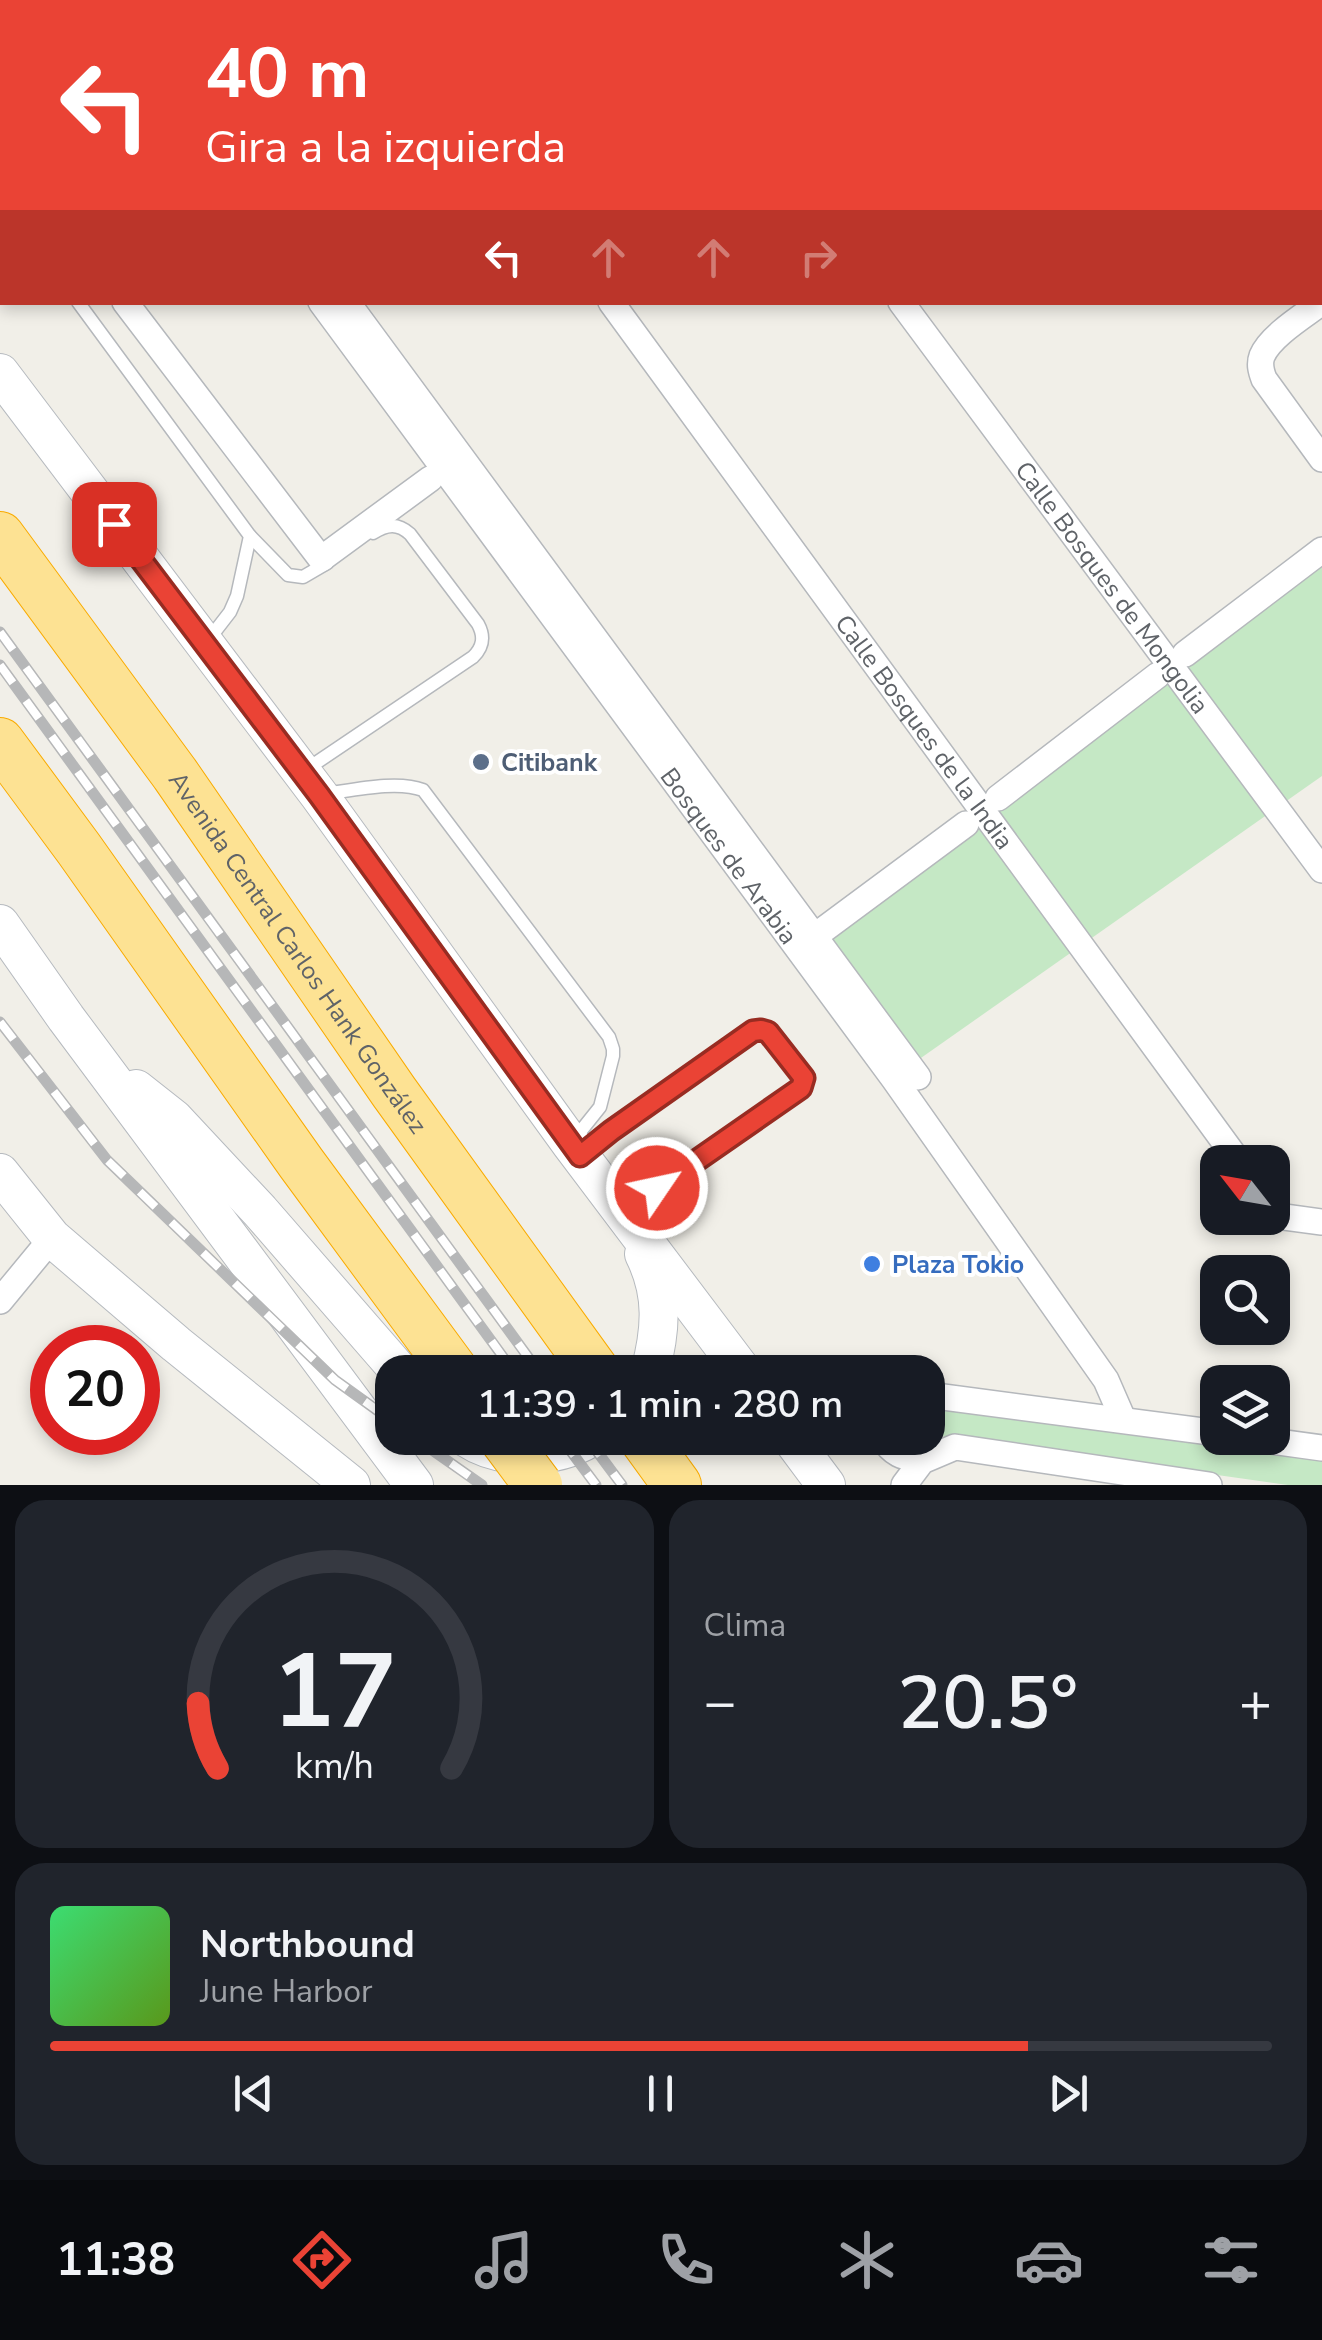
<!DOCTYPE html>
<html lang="es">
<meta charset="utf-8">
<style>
:root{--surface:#171b24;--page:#20242c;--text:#f1f3f6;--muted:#9ea1a6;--line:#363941;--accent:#ea4335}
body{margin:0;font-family:"Nunito Sans",sans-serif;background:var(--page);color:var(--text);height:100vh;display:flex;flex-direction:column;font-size:38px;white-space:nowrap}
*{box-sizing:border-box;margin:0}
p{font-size:32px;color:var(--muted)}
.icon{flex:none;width:55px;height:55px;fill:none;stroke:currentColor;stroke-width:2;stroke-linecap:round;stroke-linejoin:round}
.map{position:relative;height:1485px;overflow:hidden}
.details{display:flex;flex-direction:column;gap:15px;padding:15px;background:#0d0f14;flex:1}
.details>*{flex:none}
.guide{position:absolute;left:0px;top:0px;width:1322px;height:305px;box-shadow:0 5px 15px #0003;background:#ea4335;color:#fff;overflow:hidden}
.needle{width:65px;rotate:301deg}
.tools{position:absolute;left:1200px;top:1145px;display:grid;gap:20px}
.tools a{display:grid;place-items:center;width:90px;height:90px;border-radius:20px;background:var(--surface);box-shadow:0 5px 15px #0003;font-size:50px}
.speed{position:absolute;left:30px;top:1325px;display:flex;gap:20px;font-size:50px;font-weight:700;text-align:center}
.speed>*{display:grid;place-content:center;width:130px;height:130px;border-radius:50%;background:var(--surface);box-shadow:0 5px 15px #0003;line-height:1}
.speed .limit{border:15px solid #d22;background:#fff;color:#111}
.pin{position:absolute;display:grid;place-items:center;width:85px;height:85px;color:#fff;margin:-42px;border-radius:20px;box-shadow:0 5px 15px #0006}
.me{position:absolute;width:110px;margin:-55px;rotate:56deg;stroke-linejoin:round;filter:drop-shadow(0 0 8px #0008)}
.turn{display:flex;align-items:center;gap:35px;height:210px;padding:0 40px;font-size:45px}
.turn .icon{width:130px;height:130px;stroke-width:2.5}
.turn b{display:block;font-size:70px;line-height:85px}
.lanes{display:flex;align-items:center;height:95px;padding:0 40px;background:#0003;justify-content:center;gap:50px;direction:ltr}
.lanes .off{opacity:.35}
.big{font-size:75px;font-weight:600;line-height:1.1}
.details .tile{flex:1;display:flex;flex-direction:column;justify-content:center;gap:15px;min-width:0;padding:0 35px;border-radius:30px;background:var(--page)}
.details .dial{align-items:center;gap:0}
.dial svg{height:260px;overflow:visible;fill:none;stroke:var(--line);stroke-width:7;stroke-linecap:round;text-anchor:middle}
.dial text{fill:var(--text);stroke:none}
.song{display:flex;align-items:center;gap:30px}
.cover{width:120px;height:120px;border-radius:15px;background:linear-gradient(135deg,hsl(140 70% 55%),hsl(90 70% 35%))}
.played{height:10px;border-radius:5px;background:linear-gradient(90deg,var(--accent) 80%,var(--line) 80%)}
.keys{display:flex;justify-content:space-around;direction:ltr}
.heat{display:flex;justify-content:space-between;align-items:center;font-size:55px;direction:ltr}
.details .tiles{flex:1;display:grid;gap:15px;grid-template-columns:1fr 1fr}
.tile:last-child{grid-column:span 2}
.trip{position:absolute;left:375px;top:1355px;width:570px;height:100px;border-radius:30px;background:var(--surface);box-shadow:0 5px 15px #0003;font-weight:600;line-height:100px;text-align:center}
.tab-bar{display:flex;height:160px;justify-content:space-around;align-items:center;background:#090b0e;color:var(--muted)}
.tab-bar .icon{width:70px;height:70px}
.tab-bar .current{color:var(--accent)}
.tab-bar b{font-size:45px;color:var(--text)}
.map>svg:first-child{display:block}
</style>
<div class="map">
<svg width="1322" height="1485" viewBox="0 0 1322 1485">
<rect width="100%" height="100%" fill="#f1efe8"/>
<g fill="#c5e8c5">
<path d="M1322,550V776L901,1072L805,946Z"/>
<path d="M928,1404L1322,1459V1485H1288L942,1436L913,1454L887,1438H928Z"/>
</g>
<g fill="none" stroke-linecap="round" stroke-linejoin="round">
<defs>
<g id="lane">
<path d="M0,297H2"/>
<path d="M78,302L250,536L237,596L230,612L206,643"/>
<path d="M250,536L288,575L303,577L327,563"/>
<path d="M304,771L473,657C483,647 485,637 478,624L410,534C398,523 387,524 373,533"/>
<path d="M325,794C354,790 397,780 423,790L609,1037L613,1049V1056L600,1107L572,1142"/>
<path d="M583,1154L611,1131L753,1031L768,1032L804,1079L801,1089L625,1212"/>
</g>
<g id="street">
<path d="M98,0L100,2"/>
<path d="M124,0L126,2"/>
<path d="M975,0L977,2"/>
<path d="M1272,0L1274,2"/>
<path d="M395,2L398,0"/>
<path d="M786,2L789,0"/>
<path d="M1320,66L1322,68"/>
<path d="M0,249L2,247"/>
<path d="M125,302L321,559L430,479"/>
<path id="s1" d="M321,302L894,1079L1106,1380L1123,1419"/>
<path d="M347,302L918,1077"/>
<path id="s2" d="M611,302L1239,1162"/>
<path id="s3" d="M901,302L1322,870"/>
<path d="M1322,302C1305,315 1270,336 1262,356C1259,364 1261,371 1264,379L1322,459"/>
<path d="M1185,654L1322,550"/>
<path d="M998,798L1158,675"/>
<path d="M815,936L966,824"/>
<path d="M1272,1209L1277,1216L1322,1222"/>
<path d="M0,1301L52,1238"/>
<path d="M928,1395L1218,1433"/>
<path d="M883,1438C892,1455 904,1457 922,1461"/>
<path d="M1250,1438L1322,1448"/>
<path d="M904,1485L922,1461L955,1447L1209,1485"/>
</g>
<g id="secondary">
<path d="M0,373L319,795L571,1144L743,1372"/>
<path d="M0,924L66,1018L414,1485"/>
<path d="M136,1089L174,1119L260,1211L400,1372"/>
<path d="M0,1173L52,1238L176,1344L351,1485"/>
<path d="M644,1254C664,1294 661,1330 650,1372"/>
<path d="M467,1438C502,1461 555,1459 590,1438"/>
<path d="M791,1438L826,1485"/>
</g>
<g id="highway">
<path id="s4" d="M0,536L175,774L394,1092L596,1372"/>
<path d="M0,742L79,849L301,1163L455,1372"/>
<path d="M643,1438L677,1485"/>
</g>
</defs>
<use href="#lane" stroke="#b5b8bc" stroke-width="15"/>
<use href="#street" stroke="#b5b8bc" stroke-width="28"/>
<use href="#secondary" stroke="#b6babf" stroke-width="40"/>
<use href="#highway" stroke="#f9ab00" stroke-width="50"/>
<use href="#lane" stroke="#fff" stroke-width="12"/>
<use href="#street" stroke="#fff" stroke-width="25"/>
<use href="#secondary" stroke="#fff" stroke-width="38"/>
<use href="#highway" stroke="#fde293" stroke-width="48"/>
<defs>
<g id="rail">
<path d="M0,632L539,1372"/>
<path d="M0,665L514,1372"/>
<path d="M0,1022L107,1160L335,1380L392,1421"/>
<path d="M415,1438L482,1485"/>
<path d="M561,1438L596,1485"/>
<path d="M587,1438L622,1485"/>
</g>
</defs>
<use href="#rail" stroke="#b6b7b8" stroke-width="11"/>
<use href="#rail" stroke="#fff" stroke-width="8" stroke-dasharray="22" stroke-linecap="butt"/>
<defs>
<path id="highway-bridge" d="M503,1438L538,1485"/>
</defs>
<use href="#highway-bridge" stroke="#f9ab00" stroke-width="50" stroke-linecap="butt"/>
<use href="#highway-bridge" stroke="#fde293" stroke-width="48"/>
</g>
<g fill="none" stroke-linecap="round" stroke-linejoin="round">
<defs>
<path id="route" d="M114,524L319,795L580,1156L611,1131L753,1031L761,1030L768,1032L804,1078L801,1088L657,1188"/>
</defs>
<use href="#route" stroke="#982c22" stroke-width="25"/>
<use href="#route" stroke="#ea4335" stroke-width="18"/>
</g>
<circle fill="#5c6f8a" stroke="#fff" stroke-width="4" cx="481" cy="762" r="10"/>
<circle fill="#3f7fe0" stroke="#fff" stroke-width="4" cx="872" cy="1264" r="10"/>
<g text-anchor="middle" stroke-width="8" stroke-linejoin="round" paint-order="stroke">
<g font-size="25" fill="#5f6368" stroke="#fff">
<text dy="9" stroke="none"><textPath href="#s3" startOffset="355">Calle Bosques de Mongolia</textPath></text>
<text dy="9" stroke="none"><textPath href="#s2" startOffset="532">Calle Bosques de la India</textPath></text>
<text dy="9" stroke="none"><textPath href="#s1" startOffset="688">Bosques de Arabia</textPath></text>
<text dy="9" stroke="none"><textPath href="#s4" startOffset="512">Avenida Central Carlos Hank González</textPath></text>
</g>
<g font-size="25" font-weight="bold" fill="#4e5e75" stroke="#fff" text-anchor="start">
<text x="501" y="771">Citibank</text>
</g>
<g font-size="25" font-weight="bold" fill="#366cbe" stroke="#fff" text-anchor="start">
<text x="892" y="1273">Plaza Tokio</text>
</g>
</g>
</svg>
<div class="tools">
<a><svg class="needle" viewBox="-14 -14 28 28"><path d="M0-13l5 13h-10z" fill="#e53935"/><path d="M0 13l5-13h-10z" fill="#9ea1a6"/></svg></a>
<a><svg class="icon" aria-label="search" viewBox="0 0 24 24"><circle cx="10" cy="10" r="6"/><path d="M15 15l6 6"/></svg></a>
<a><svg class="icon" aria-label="layers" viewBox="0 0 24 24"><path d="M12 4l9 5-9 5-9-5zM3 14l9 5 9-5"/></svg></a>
</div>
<div class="speed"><div class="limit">20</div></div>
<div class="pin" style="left:114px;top:524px;background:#d93025"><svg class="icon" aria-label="arrive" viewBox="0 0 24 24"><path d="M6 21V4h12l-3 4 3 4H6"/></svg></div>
<svg class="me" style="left:657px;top:1188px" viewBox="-20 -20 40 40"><circle r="17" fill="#ea4335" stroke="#fff" stroke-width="3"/><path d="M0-11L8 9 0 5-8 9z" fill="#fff"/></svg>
<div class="trip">11:39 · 1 min · 280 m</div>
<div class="guide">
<div class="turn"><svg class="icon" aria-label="left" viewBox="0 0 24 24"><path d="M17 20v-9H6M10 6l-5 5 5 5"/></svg><div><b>40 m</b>Gira a la izquierda</div></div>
<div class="lanes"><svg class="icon" aria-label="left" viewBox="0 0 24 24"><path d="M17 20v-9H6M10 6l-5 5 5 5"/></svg><svg class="icon off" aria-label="ahead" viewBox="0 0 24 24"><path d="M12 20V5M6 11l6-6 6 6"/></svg><svg class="icon off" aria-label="ahead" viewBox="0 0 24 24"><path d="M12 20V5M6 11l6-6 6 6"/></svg><svg class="icon off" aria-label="right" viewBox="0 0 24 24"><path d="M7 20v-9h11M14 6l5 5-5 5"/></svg></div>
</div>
</div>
<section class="details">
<div class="tiles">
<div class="tile dial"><svg viewBox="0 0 100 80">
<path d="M14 69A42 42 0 1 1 86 69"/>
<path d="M14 69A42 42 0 0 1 8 49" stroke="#ea4335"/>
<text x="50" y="56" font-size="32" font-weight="700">17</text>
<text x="50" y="72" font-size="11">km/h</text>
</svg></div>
<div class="tile"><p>Clima</p>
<div class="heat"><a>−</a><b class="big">20.5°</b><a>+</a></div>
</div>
<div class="tile">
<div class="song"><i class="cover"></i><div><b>Northbound</b><p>June Harbor</p></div></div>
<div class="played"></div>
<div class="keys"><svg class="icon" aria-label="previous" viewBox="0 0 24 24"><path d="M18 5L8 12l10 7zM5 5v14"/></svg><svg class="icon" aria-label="pause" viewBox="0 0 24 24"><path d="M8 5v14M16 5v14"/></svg><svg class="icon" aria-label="next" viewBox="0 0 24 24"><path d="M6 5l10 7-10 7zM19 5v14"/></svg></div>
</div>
</div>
</section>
<nav class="tab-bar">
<b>11:38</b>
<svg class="icon current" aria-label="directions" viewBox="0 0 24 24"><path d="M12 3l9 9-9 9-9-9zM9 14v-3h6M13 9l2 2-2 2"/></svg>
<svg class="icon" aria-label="music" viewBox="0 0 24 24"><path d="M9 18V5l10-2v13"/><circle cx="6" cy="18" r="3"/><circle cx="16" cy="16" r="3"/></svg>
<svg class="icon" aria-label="phone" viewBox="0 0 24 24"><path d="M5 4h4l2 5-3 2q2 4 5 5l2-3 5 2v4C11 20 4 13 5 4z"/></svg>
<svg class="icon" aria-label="climate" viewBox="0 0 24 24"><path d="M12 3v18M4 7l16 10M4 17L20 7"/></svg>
<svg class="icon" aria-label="car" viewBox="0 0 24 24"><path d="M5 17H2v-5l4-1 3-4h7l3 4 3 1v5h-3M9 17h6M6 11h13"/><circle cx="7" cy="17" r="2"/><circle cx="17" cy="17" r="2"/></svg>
<svg class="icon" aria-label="filters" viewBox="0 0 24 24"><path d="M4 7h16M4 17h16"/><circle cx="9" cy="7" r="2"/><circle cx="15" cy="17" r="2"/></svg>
</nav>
